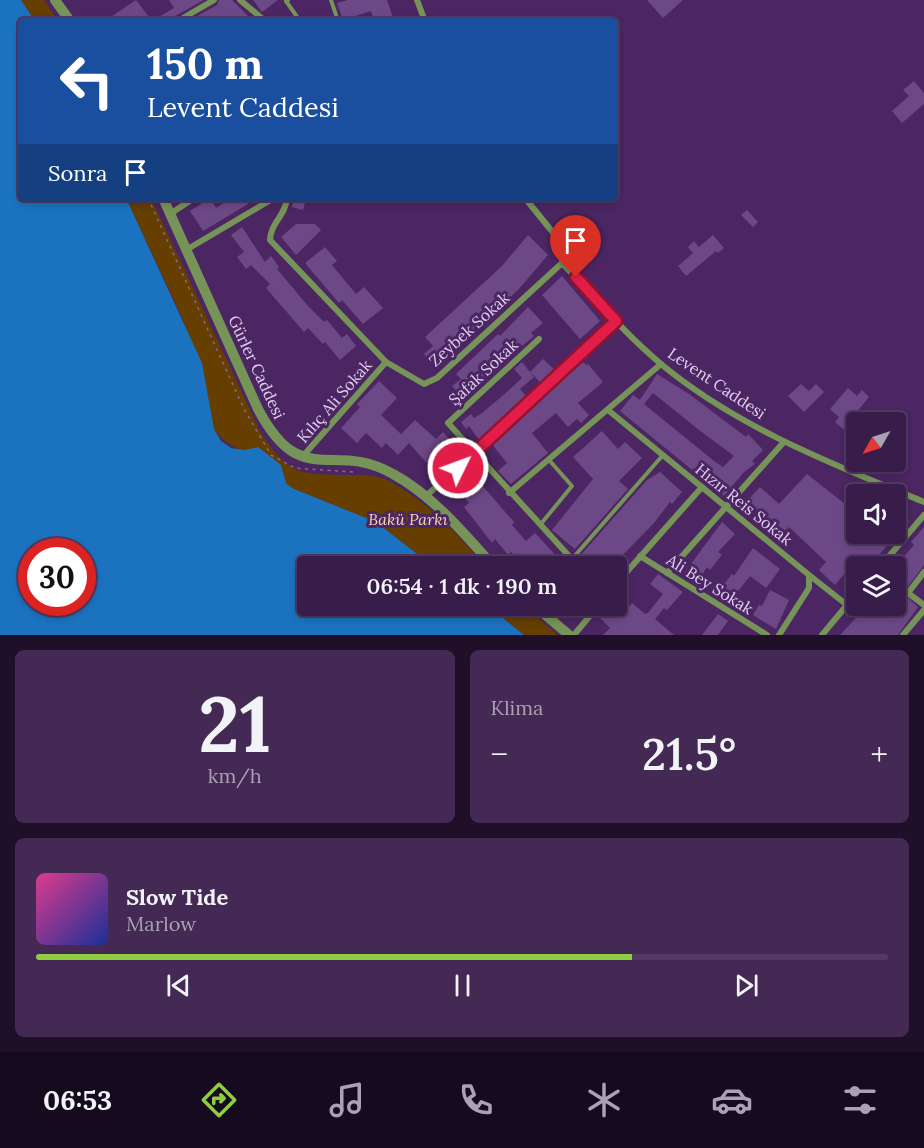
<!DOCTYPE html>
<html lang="tr">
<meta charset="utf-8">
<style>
:root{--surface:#381c4a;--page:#432954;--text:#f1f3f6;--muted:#aba1b5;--line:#523a62;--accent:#8fcd41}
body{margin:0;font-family:Lora,serif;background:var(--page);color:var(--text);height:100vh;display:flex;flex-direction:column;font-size:22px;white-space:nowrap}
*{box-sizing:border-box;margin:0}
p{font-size:20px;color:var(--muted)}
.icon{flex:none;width:33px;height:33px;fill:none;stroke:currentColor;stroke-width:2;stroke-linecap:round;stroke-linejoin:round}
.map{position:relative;height:635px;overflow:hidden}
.side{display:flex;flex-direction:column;gap:15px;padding:15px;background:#1f0f29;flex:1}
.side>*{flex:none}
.top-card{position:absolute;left:18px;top:18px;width:600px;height:183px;border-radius:6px;box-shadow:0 3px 9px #0003,0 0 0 2px var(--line);background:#1a4fa0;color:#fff;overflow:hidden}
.needle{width:39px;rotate:231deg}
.fabs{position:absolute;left:846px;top:412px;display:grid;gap:12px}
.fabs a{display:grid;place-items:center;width:60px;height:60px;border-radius:6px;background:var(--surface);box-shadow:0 3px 9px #0003,0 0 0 2px var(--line);font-size:30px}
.speed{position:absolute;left:18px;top:538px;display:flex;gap:12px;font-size:30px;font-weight:700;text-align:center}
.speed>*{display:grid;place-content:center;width:78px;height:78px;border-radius:50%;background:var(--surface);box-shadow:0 3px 9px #0003,0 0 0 2px var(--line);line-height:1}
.speed .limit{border:9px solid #d22;background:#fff;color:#111}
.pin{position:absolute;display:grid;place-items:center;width:51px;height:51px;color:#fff;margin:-62px -26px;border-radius:50% 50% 50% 0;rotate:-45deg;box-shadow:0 0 6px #0007}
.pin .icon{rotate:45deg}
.me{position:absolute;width:66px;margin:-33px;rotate:48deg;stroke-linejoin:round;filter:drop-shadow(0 0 4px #0008)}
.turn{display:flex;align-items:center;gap:21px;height:126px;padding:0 30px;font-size:27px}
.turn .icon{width:78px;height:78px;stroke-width:2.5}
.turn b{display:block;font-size:42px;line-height:51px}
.then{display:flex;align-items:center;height:57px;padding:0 30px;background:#0003;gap:12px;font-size:22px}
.big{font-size:45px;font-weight:600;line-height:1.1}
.side .card{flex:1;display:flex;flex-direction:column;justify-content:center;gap:9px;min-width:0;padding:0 21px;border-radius:9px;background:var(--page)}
.side .dial{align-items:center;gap:0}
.dial b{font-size:78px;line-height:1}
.song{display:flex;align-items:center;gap:18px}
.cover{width:72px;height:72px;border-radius:9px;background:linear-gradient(135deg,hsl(330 70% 55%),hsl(230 70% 35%))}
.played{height:6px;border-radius:3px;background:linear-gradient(90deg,var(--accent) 70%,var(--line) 70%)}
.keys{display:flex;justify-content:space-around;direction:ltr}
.heat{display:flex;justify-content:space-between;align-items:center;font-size:33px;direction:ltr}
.side .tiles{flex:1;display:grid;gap:15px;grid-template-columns:1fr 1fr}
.card:last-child{grid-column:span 2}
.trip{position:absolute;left:297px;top:556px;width:330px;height:60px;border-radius:6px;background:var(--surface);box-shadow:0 3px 9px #0003,0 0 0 2px var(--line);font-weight:600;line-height:60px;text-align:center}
.menu{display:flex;height:96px;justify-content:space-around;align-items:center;background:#160b1e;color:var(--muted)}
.menu .icon{width:42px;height:42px}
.menu .active{color:var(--accent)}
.menu b{font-size:27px;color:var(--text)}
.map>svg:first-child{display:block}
</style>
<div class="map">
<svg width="924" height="635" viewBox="0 0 924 635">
<rect width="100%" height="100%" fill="#4b2662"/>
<g fill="#653e00">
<path d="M21,0H44L58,21H35Z"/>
<path d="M126,198H151L260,431C289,477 301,474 351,475C364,475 375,475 387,480C428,501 456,533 486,567H434L376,522L292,488L286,483L281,465C257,455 228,451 214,429L184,322Z"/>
<path d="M488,606H524L558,635H524Z"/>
</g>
<path fill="#1b73bf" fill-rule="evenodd" d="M0,0H21L35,21H21V198H126L202,363L214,429L221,441L231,448L245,450L258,447L281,465L286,483L292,488L376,522L434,567H308V606H488L524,635H0ZM32,552H82V603H32Z"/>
<g fill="#6d4887" fill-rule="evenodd">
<path d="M136,0L152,21L174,8L169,0H204L175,16L173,21H105Z"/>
<path d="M219,0H232L253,21H188L217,5Z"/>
<path d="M253,0H278L262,12Z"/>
<path d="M348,0H387L394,21H374L371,11L343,20L337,3Z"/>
<path d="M647,0H683L663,18Z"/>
<path d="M914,81L924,93V104L902,123L892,111L909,96L903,90Z"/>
<path d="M210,198L216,208L231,198H245L248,204L203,231L190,211Z"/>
<path d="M294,198H306L303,210L292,207Z"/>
<path d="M747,210L758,222L753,227L741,215Z"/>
<path d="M296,224H315L321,230L296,255L281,237Z"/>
<path d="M242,227L265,262L271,256L279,267L277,269L308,306L324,322L327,320L342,338L347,334L356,346L340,360L325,342L323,344L308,328L304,332L266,288L270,284L251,265L246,269L237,257L244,252L231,235Z"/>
<path d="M528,235L548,255L518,290L435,367L424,354L433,346L425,337L502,266Z"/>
<path d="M713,235L724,248L718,253L716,251L686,276L678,266L693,253L688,247L694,241L699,247Z"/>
<path d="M325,247L337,261L332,265L356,294L364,287L383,308L363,324L342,300L339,303L305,263Z"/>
<path d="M562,276L600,321L580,339L542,295Z"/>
<path d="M528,307L543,323L531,333L534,336L486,377L465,400L452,386L461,379L456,374L498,334L500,336Z"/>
<path d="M543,359L555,370L541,383L530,372Z"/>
<path d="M522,362L534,377L520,389L526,396L479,440L469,426L466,429L461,422L471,414L474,418L482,413L508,391L522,378L514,369Z"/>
<path d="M583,362L586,365L588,364L603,382L578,403L589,415L581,423L577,419L568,427L556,413L532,433L548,453L511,484L498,471L507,463L491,443Z"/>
<path d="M657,374L689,394L746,437L748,434L763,450L752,461L755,464L744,472L724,496L620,411L633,395L640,400ZM653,393L699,430L734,456L723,467L714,461L644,404Z"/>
<path d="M379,381L397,398L381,415L401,434L415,420L436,439L443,432L452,442L445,448L452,456L439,468L436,465L432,469L409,443L398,455L386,443L382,448L366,433L357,443L341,428L360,407L357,404Z"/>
<path d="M801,384L809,391L816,384L824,392L804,412L788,396Z"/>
<path d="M848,388L857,396L862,390L869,397L843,429L835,422L839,417L830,409Z"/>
<path d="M602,431L618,449L625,442L642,458L619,481L628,489L575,549L552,530L593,479L573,457Z"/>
<path d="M467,468L514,522L512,525L526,541L535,533L560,560L556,563L559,567H518L521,562L511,552L508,555L495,539L492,543L464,507L469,503L451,481Z"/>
<path d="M660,472L682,492L672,504L670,502L654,523L611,567H589L579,557L647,480Z"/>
<path d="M807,474L845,504L852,496L856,500V534H896V511L909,521L868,567H862L855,561L835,585L819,570L826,562L789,527L784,532L747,501L760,487L779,504Z"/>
<path d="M722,522L735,534L718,552L722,555L710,570L707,567L698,581L685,572Z"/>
<path d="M924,527V565L903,593L918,607L898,635H840L867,606H880L896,617V566L914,545L911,542Z"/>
<path d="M753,548L780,569L766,588L750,576L732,599L720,589L732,574L734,576Z"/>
<path d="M658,574L683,592L667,610L664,608L655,619L674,635H603L610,628L598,616L607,606H616V597L628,608L632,603L645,614L648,613L663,594L650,584Z"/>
<path d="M770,590L789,600L776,629L753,615L759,605L762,606Z"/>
<path d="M718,614L728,621L718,635H702Z"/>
</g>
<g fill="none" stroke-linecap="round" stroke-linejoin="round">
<g stroke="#856799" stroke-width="1.5" stroke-dasharray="3 4.5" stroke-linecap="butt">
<path d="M53,16L54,21"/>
<path d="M148,198L244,409L271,455L295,468L353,472"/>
</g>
<g stroke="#769458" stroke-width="4">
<path d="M288,0L286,1L300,21"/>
<path d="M331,0L338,21"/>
<path d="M540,525L572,486L549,460"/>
<path d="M572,559L663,455"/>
</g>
<g stroke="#769458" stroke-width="6">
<path d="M240,0L265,21"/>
<path d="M417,0L425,21"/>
<path d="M178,21L214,0"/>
<path d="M287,198C286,215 270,224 270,240L386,362L424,384L437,378L562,263"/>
<path d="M525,198L563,245L562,263C594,297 625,334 661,364C738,428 833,464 924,502"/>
<path d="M170,214L194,198"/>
<path d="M186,250L274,198"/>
<path d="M539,339L448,423L579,567"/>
<path d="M608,410L809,575V588L779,635"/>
<path d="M303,456L386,362"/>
<path d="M509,493L661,364"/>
<path d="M425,497L616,321"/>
<path d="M640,556L767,635"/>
<path d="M880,567L924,515"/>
<path d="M924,572L908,593L924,605"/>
<path d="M667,573L783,443"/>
<path d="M809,575L847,605L856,594"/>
<path d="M616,584L702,487"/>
<path d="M574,635L598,606"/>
<path d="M822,635L847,605"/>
<path d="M903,635L924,610"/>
</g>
<g stroke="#769458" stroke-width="10">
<path d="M55,0L70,21"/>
<path d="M163,198L258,409C302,492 332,439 393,474C432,495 465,534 494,567"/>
<path d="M535,606L569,635"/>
</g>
</g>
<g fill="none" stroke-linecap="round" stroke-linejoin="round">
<defs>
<path id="route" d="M458,468L616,321L576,277"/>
</defs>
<use href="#route" stroke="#92132f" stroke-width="15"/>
<use href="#route" stroke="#e11d48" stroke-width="10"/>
</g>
<g text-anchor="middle" stroke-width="6" stroke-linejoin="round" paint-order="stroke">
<g font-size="16" fill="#e1cdf0" stroke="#4b2662">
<text transform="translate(469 329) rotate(-42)" y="6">Zeybek Sokak</text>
<text transform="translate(257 367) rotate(65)" y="6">Gürler Caddesi</text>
<text transform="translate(483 372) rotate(-43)" y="6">Şafak Sokak</text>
<text transform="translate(717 383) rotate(34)" y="6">Levent Caddesi</text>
<text transform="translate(334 401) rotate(-49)" y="6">Kılıç Ali Sokak</text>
<text transform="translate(744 504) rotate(39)" y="6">Hızır Reis Sokak</text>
<text transform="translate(710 584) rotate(32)" y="6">Ali Bey Sokak</text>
</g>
<g font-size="16" font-style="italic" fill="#f8d3a9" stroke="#4b2662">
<text x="408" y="525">Bakü Parkı</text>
</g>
</g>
</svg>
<div class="fabs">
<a><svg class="needle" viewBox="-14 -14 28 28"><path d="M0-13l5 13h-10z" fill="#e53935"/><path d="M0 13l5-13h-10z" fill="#aba1b5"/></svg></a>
<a><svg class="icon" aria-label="sound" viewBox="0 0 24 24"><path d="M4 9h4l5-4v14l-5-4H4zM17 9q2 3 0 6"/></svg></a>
<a><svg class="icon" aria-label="layers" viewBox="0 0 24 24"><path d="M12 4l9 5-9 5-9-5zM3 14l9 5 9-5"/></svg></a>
</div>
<div class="speed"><div class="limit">30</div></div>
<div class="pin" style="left:576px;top:277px;background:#d93025"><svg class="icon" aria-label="arrive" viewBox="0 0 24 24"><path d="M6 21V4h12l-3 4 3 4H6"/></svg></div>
<svg class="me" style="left:458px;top:468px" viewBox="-20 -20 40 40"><circle r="17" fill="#e11d48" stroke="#fff" stroke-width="3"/><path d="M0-11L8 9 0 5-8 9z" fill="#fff"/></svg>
<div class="trip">06:54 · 1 dk · 190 m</div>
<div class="top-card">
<div class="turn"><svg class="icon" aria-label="left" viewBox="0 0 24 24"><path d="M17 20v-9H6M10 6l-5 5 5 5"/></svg><div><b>150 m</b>Levent Caddesi</div></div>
<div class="then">Sonra<svg class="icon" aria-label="arrive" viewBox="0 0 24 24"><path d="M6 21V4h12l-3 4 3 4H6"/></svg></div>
</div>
</div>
<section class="side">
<div class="tiles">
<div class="card dial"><b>21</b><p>km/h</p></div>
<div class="card"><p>Klima</p>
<div class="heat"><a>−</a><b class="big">21.5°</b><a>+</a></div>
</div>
<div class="card">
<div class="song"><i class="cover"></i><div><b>Slow Tide</b><p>Marlow</p></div></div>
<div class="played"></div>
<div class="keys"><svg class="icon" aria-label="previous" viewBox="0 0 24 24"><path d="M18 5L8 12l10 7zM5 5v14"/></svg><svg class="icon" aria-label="pause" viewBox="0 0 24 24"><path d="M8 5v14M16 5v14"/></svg><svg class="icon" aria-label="next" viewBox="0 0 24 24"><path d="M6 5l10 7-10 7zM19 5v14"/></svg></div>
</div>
</div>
</section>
<nav class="menu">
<b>06:53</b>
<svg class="icon active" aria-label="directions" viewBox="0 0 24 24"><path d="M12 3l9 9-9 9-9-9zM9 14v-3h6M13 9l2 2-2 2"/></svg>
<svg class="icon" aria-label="music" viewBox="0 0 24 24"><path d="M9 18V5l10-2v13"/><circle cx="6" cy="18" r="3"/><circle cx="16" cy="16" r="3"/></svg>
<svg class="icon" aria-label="phone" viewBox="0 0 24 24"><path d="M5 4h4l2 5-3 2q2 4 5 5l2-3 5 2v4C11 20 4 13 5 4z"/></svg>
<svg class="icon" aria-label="climate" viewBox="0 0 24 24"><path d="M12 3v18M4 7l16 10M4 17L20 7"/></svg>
<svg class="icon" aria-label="car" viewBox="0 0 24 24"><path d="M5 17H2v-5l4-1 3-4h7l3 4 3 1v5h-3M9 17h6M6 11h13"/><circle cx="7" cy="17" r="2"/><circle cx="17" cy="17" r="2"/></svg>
<svg class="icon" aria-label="filters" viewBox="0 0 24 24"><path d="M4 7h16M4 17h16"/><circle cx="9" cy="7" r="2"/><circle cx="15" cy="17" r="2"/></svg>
</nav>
